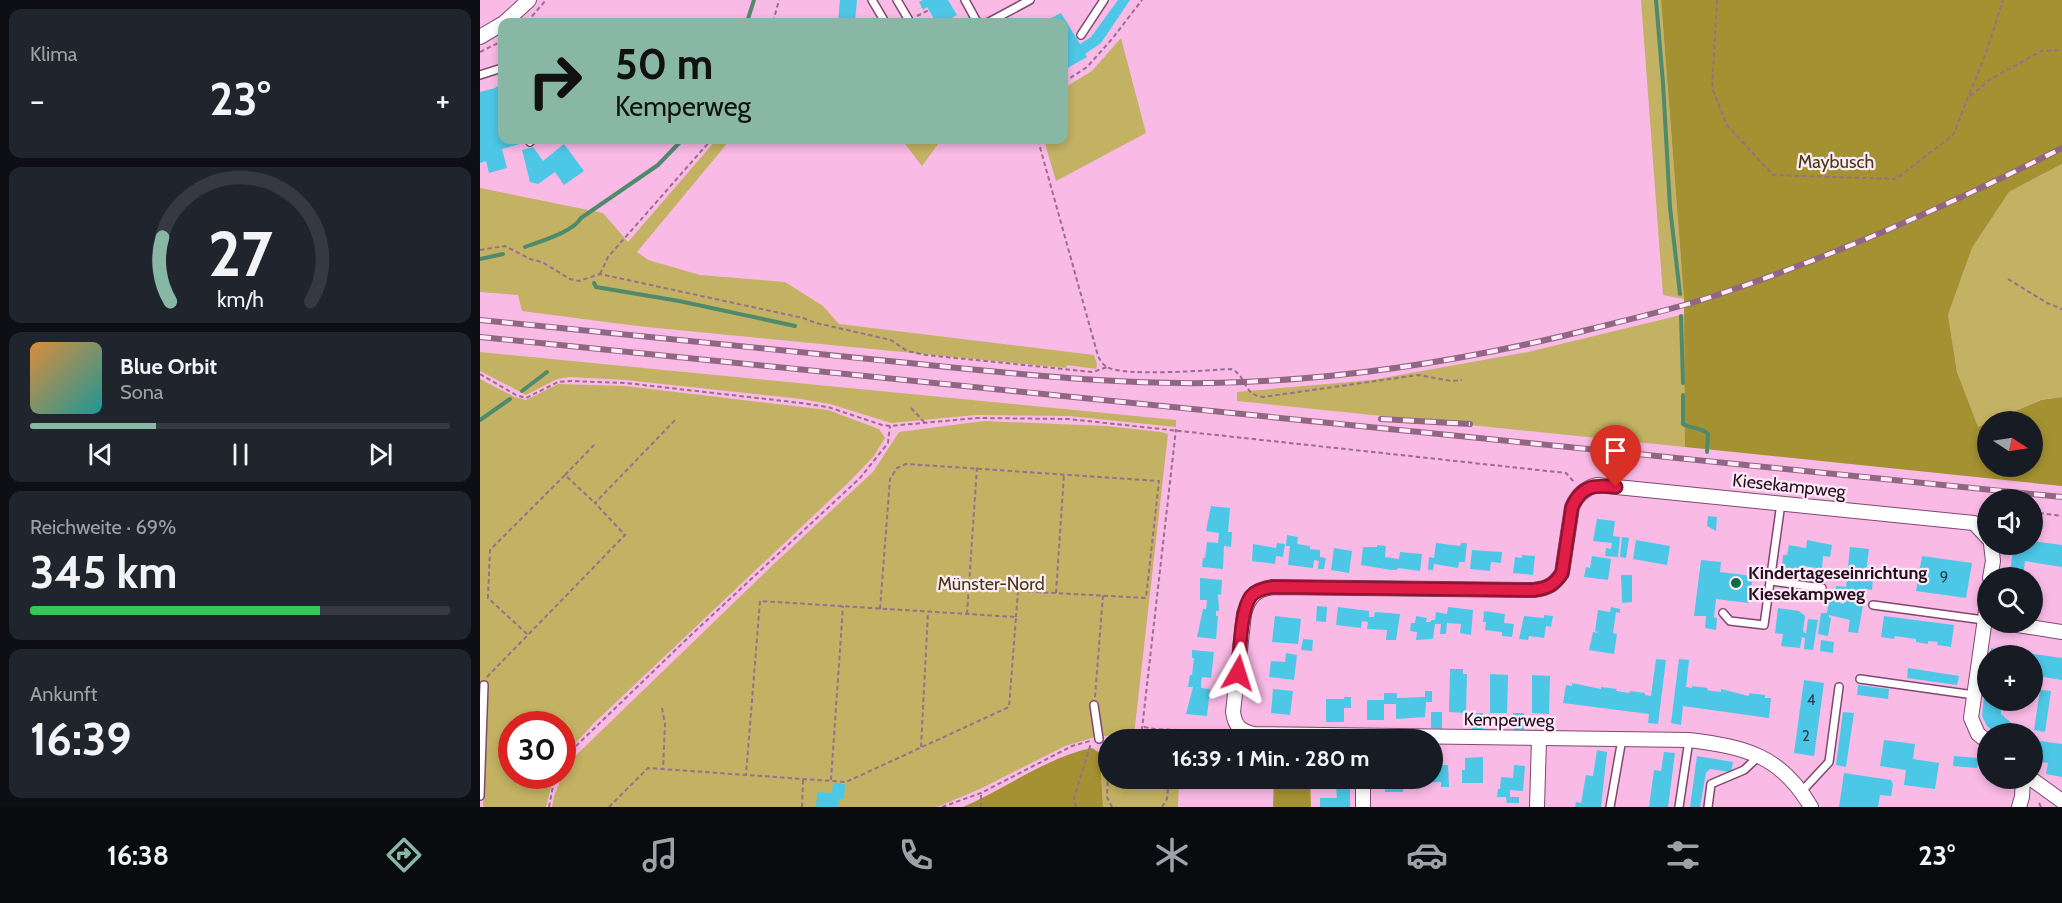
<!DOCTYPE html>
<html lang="de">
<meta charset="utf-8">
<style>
:root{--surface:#171b24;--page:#20242c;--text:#f1f3f6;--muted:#9ea1a6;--line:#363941;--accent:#89b7a6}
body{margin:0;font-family:Cabin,sans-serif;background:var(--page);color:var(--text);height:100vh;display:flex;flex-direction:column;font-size:22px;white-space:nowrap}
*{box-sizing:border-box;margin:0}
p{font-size:20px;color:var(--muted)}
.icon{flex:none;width:33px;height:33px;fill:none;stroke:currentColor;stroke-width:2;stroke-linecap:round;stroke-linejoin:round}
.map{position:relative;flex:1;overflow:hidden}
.side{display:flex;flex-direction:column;gap:9px;padding:9px;background:#0d0f14;width:480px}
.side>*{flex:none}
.guide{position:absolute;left:18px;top:18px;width:570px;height:126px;border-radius:12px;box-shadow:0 3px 9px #0003;background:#89b7a6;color:#111;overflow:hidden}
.needle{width:39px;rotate:102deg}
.fabs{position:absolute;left:1497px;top:411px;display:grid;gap:12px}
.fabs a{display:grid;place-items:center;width:66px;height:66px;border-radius:50%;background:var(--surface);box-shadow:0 3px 9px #0003;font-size:30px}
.speed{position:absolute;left:18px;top:711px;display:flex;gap:12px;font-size:30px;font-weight:700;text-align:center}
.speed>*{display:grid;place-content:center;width:78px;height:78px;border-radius:50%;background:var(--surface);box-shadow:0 3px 9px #0003;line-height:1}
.speed .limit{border:9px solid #d22;background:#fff;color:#111}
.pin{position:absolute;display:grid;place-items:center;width:51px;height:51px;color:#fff;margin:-62px -26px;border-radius:50% 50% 50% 0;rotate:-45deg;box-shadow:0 0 6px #0007}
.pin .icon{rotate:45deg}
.me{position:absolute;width:66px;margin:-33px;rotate:6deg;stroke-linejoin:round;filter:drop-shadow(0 0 4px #0008)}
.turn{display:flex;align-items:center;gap:21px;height:126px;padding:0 18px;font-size:27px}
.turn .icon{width:78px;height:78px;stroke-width:2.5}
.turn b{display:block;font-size:42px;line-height:51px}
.big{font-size:45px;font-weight:700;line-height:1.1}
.side .widget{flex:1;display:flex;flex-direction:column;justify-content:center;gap:9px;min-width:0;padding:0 21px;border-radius:12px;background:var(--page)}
.side .dial{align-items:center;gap:0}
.dial svg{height:156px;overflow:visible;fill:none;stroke:var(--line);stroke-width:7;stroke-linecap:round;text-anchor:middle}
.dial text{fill:var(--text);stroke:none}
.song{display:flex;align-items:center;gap:18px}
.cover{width:72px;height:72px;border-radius:9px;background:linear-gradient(135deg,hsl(30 70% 55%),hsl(180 70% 35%))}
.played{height:6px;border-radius:3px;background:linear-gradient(90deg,var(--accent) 30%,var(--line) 30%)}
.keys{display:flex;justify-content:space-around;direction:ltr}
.heat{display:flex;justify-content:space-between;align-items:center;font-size:33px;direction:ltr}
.charge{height:9px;border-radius:4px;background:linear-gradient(90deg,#34c759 69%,var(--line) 0)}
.trip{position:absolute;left:618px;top:729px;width:345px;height:60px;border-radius:30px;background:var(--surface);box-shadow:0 3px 9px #0003;font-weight:700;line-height:60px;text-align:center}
.tab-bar{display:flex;height:96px;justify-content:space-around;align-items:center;background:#090b0e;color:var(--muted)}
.tab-bar .icon{width:42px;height:42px}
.tab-bar .on{color:var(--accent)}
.tab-bar b{font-size:27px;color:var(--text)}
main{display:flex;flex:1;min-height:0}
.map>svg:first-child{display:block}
</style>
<main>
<section class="side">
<div class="widget"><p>Klima</p>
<div class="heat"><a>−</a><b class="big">23°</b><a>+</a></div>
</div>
<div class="widget dial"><svg viewBox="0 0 100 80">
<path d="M14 69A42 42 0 1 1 86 69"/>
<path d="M14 69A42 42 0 0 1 10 36" stroke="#89b7a6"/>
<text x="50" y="56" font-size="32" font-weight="700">27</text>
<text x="50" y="72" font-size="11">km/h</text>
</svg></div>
<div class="widget">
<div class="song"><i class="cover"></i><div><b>Blue Orbit</b><p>Sona</p></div></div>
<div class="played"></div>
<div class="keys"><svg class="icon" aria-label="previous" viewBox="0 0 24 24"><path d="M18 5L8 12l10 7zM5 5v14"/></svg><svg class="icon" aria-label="pause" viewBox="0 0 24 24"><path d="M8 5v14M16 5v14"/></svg><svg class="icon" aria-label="next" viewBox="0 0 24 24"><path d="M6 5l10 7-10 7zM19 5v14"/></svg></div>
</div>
<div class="widget"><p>Reichweite · 69%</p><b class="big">345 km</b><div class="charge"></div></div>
<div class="widget"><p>Ankunft</p><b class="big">16:39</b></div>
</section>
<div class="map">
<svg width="1582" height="807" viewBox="0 0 1582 807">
<rect width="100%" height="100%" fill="#f9bae6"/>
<g fill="#c3b263">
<path d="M1161,0H1181L1204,299L1183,295Z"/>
<path d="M641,38L666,133L576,181L564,140H584V88L612,71Z"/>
<path d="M236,140H250L157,252L168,260L220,275L305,282L343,306L359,324L614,355L617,364L616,369L587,365L586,368L157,326L42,311L38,295L0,292V188L123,213L148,242Z"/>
<path d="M422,140H461L442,166Z"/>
<path d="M1582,164V397L1560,400L1512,421L1508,422L1507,424L1498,428L1477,372L1468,315L1492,248L1529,192Z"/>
<path d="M1205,314V447L757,401V392L892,380L1048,352Z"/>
<path d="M0,352L696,420V427L589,416L496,415L411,423L350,404L321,399L146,380L90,377L77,379L46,395L0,371Z"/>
<path d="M0,379L35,397L46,400L78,384L145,386L348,410L399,429L405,438L394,456L368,483L114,723L83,757L82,724H32V776H74L66,807H3L8,687L0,683Z"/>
<path d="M504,421L626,426L681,432L688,434L654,735L624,736L621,734L617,704L613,706L616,734L615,737L585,746L500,789L457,807H72L74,796L88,763L296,562L393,472L419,432Z"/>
<path d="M628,745V778L699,779L698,807H623L620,747Z"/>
</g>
<g fill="#a49131">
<path d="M1181,0H1582V164L1529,192L1492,248L1468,315L1477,372L1498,427L1507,424L1508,466H1552V422L1512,421L1561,400L1582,397V486L1205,447L1204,299Z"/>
<path d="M612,748L620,753L623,807H483C525,789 567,757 612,748Z"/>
<path d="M794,779H830L831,807H793Z"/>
</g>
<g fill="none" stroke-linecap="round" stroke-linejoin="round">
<g stroke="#4f8a6c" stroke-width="4">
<path d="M1176,0L1183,83L1190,207L1200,294"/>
<path d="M267,22L274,0"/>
<path d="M45,247C61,241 93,232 101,218L178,165L202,140"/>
<path d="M0,259L23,254"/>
<path d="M114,283L116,287L199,301L315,326"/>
<path d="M1201,316L1203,383"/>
<path d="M42,391L67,372"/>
<path d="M1203,395V424C1211,429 1222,427 1228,434L1227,452"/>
<path d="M0,420L30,399"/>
</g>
</g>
<g fill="#4cc7e6">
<path d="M360,0H377L375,22H358Z"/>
<path d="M443,0H468L477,15L464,22H456L447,7L443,10L439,2Z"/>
<path d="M638,0H650L621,43L605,54L607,57L584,70V22H563L581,13L600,44L611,37Z"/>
<path d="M22,83V140H39L40,144L22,149L27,168L9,173L6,161L0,163V92L15,88Z"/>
<path d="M84,144L104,171L84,185L75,172L58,184L50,182L42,150L53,147L63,161Z"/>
<path d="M731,506L750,508L748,532H752L751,547L744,546L743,569L722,567L723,558H725L727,542L738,543L739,533L726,531Z"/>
<path d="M1228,516L1237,517L1236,531L1227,526Z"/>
<path d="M1117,519L1135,521L1133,536L1140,537L1138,557L1125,556L1126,548L1131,549L1132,543L1113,541Z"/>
<path d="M807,535L818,537L817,544L830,546V549L840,550V557L846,558L844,569H838L839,561L834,560L833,568L808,565L810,546H806Z"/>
<path d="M1142,537L1149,538L1146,558L1140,557Z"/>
<path d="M1156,540L1190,546L1187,565L1153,559Z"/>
<path d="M1327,540L1352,545L1350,557L1343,556L1342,569L1324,566L1323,572L1302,570L1303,555H1307L1309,545L1326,548Z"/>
<path d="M1552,541L1582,545V567L1545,561L1543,578H1529L1534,544H1552Z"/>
<path d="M797,543L805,544L803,557L796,556L795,564L772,561L773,544L796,548Z"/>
<path d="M956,543L980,546L981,543H987L985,562H979L978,568L954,564L953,570H948L949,557L954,558Z"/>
<path d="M897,545L906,546L905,557L919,559L920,552L942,554L940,571L918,568L917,570H911L881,565L883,547H897Z"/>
<path d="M1370,547L1389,549L1386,572H1383V577L1393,578L1392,590L1386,589L1378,633L1368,632L1370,620L1349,615V617L1351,618L1348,636L1338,634L1341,613H1347L1349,599L1360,601V603L1364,604V599L1354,598L1356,586L1366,587Z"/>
<path d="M854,548L872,551L869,573L851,570Z"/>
<path d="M992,550L1022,552L1021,563L1011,562L1010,571L990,569Z"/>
<path d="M1042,555L1055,556L1053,575L1033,573L1035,557L1042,558Z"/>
<path d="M1112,556L1131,559L1128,580L1104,577L1106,567L1110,568Z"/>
<path d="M1442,556L1492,563L1486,598L1436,591Z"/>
<path d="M1221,560L1241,562L1240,572L1273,576L1269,603L1236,599L1234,617L1237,618L1236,630L1225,628L1226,616H1214Z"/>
<path d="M1141,575H1152V602L1142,603Z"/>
<path d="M720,578L742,580L741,595L738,594L739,611H736V616H738L736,639L717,637L723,609H726L727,600H720Z"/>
<path d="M837,606L847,607L846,622L836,621Z"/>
<path d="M858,607L889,611V617H894L895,612L920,614L916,640H906L907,630L887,629L888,622L882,621L881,628L856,625Z"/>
<path d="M968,607L993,610L991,635L980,633L981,624L967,623L966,634H960L961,624H955L953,639L936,640L937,632L930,631L931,623H935L936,616L947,618L946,622H950L952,620H955L956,612L967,614Z"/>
<path d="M1131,607L1140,609V613L1136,612L1133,633L1137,634L1134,654L1109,650L1113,632L1119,633L1115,631L1118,610L1130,612Z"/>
<path d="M1298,608L1319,611L1325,616L1323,631L1326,634L1328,619L1338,620L1333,650L1324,649L1325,638L1322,637L1320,648L1301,646L1303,634L1295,633Z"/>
<path d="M1004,611L1025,614L1024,623L1034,624L1032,637L1022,636V632L1005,630L1006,622H1003Z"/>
<path d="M1064,615L1073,616L1071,627L1066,626L1064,638L1049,636L1048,640L1039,639L1044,616L1064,618Z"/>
<path d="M795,616L821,619L818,644L792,642Z"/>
<path d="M1404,616L1474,625L1471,647L1457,645L1458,642L1448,641V644L1436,642V639L1415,636L1414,639L1401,637Z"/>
<path d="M823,639L833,640L832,651L821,650Z"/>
<path d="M1341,640L1354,642L1353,653L1340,651Z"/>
<path d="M1511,648L1582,658V680L1552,675V656H1510Z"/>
<path d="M712,650L734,652L731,678L722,677L721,682V688L730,689L727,716L706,714L713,687H708L710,675H712L714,658H712Z"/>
<path d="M806,653L817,655L814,680L789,677L791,661L805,662Z"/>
<path d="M1176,659L1186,660L1178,724L1168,723L1169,714L1083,703L1086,685L1092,686V683L1121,689V687L1137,689L1136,691L1143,692L1149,693L1150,691L1165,693V695L1171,696Z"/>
<path d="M1199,659L1209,660L1206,687L1212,688V686L1228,688L1227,690L1233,691L1241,692V689L1269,696V693L1285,695V698H1291L1289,718L1203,706L1201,725L1191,723Z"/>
<path d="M1428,668L1479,676L1477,685L1427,678Z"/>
<path d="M970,669H983V674H987L986,713L969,712Z"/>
<path d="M1010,674L1028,675L1027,713H1010Z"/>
<path d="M1052,675L1070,676L1069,714L1052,713Z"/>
<path d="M1324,680L1344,683L1334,756L1314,753Z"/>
<path d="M1378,685L1409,689L1408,699L1377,695Z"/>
<path d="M793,689L813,691L810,715L791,713Z"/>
<path d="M1560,690L1571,691L1565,732L1554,730Z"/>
<path d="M945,691H952V702H946L945,717L916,719V704H904V720H887V700H904V693H917V698L945,697Z"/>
<path d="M1504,696L1508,697V700H1521V714L1544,734H1516L1507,726L1502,716Z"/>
<path d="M864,697H871V708H864V722H846V699H864Z"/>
<path d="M951,712H962V729L951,728Z"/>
<path d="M1363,712L1374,713L1366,767L1356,765Z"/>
<rect x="992" y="713" width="11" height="16"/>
<rect x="1033" y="713" width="11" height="17"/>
<path d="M1404,740L1435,744L1433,759L1459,763L1455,789L1424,785L1426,770L1400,766Z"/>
<path d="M1552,740L1582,744V777L1566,774L1568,763L1552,761Z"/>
<path d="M1117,750L1127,752L1121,807H1095L1096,802L1101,803L1106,775L1113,776Z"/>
<path d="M1184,752L1195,753L1188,807H1169L1174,770L1181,771Z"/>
<path d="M952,755H961V765H968L969,787H961V782L943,783V778H952Z"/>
<path d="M1217,756L1253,762L1251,772L1230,769L1226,773L1220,807H1210Z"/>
<path d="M1474,756L1499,758L1497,768L1473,766Z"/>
<path d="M1003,757V783H982V770H985V758Z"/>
<path d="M1034,765L1045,766L1043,791L1030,790V797H1039V803H1027L1026,797H1017L1018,789H1020L1021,777L1033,778Z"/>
<path d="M1364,773L1411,780L1413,784L1411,796L1400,795L1398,807H1359Z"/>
<path d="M855,778H870V807H840V798H857Z"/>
<path d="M905,778H924L923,792H905Z"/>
<path d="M353,783L365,784L364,799H359L358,807H336L337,792L352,793Z"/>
</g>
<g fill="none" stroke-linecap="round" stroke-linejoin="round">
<defs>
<g id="service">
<path d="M392,0L405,22"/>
<path d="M417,0L430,22"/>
<path d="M485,0L497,22"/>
<path d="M509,22L550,0"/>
<path d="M601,35L624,0"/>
<path d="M0,75L22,68"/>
<path d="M50,142L51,140"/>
<path d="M1291,581L1342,588"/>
<path d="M1393,605L1504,620"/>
<path d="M1243,613L1250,621L1284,625L1301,503"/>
<path d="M1380,679L1494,695"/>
<path d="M614,705L619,739"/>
<path d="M1322,791L1349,762L1359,687"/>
<path d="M0,796L4,685"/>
<path d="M1130,807L1142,739"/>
<path d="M1199,807L1209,740"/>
<path d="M1228,807L1231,784L1264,770L1278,757"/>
</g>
<g id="minor">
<path d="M25,22L49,0"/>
<path d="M0,37L22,24"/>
<path d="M1510,578L1513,561L1511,544"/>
<path d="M1508,597L1491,718L1498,734L1508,742"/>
<path d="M1519,622L1582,632"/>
<path d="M883,778V807"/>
<path d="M1550,778L1582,801"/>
<path d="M1057,807L1059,739"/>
<path d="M1331,807C1301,755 1265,747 1209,740L774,734C760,731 755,726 753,712L764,614C769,596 775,590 793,587L1054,590C1068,588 1074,585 1082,573L1092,507C1097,495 1105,488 1117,485L1494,523L1508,538"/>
<path d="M1539,807L1542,797L1543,778"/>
</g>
</defs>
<use href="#service" stroke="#7f4870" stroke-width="10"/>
<use href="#minor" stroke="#7f4870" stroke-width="16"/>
<g stroke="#9a6e8e" stroke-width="2" stroke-dasharray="4.5 3" stroke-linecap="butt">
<path d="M1237,0L1232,88L1247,125L1293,175L1416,179L1473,135L1506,53L1523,0"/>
<path d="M437,16L449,10"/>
<path d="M47,22L66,0"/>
<path d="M293,22L299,0"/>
<path d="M0,52L22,41"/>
<path d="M584,82L607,67L632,39L662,0"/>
<path d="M1490,96L1511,79L1561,51L1582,50"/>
<path d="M558,140L618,356C620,360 623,365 627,367C643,377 730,370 751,369C767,375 762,395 783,397L938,375L971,381L982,380"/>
<path d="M0,250L25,246L50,259L62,262L90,279L99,281L120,274L323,318L336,323L411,340L427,351L446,355L613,372L627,367"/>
<path d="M120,274L128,257L231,140"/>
<path d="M1528,279L1567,303L1582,309"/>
<path d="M0,374L36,395L46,398L78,382L90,381L146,383L321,403L348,407L402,425L410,426L497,418L589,419L1086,473L1094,482"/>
<path d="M431,408L446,424"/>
<path d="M85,475L114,445"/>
<path d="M1552,512L1582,516"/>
<path d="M576,593L584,474"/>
<path d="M400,609L410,479L417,468L426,464L679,481L666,598L538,591L536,617"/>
<path d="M487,614L497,467"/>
<path d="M47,634L8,598L10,550L85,475L115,503"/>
<path d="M7,677L145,535L115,503L197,418"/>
<path d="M615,697L623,595"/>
<path d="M182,708L185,724L183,769"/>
<path d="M664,727L674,729L748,732"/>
<path d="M661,738L696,429"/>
<path d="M627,739H741L749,734"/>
<path d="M625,746L628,754"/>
<path d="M441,747L448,612"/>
<path d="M82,764L96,746L211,635L380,478L408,443L410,426"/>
<path d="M628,774L627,797L632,807"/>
<path d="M351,780L363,606"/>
<path d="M1559,803L1561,807"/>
<path d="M69,807L73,786L76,776"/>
<path d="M129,807L168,768L366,782L529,707L536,617L280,601L266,775"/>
<path d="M322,807L323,780"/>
<path d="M462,807L501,793L592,746L610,741"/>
<path d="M501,807V793"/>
<path d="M596,807L594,798L611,743"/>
<path d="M682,807L687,799L689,778"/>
</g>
<use href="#service" stroke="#fff" stroke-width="7"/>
<use href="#minor" stroke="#fff" stroke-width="14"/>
<defs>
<g id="rail">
<path d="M0,320C146,334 292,350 439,364C547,375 656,387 764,382C886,377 1008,356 1127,325C1163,316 1201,307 1237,295C1356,255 1470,205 1582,148"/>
<path d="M0,337L1582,497"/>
<path d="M901,419L990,424"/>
</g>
</defs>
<use href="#rail" stroke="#916685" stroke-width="6"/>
<use href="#rail" stroke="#ffebf8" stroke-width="4" stroke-dasharray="11" stroke-linecap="butt"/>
</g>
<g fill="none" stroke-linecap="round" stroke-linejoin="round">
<defs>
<path id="route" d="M758,673C760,655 760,610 771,596C776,590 786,588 793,587L1054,590C1068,588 1074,585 1082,573L1092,507C1102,485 1114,485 1136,487"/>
</defs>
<use href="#route" stroke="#92132f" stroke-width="15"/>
<use href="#route" stroke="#e11d48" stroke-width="10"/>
</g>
<circle fill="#096e44" stroke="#ffebf8" stroke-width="2" cx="1256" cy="583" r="6"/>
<g text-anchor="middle" stroke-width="4.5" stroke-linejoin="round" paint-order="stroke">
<g font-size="15" fill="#2e3c51">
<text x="1464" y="582">9</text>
<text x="1331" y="705">4</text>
<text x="1326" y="741">2</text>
</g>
<g font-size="18" fill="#433b13" stroke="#ffebf8">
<text x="1356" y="168">Maybusch</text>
<text x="511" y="590">Münster-Nord</text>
</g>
<g font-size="18" fill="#240e1f" stroke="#ffebf8">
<text transform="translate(1309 486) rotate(6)" y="6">Kiesekampweg</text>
<text transform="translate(1029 720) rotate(1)" y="6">Kemperweg</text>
</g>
<g font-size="18" font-weight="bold" fill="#240e1f" stroke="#ffebf8" text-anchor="start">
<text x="1268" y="579">Kindertageseinrichtung<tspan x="1268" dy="21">Kiesekampweg</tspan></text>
</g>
</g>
</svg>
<div class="fabs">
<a><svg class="needle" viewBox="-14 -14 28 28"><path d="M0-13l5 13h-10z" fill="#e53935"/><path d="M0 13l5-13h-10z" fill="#9ea1a6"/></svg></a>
<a><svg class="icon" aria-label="sound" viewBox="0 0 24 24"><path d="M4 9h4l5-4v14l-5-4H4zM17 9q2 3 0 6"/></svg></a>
<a><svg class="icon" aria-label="search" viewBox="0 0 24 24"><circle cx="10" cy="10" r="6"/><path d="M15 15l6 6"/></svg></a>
<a>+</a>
<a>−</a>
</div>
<div class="speed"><div class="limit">30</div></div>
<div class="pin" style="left:1136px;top:487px;background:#d93025"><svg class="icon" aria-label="arrive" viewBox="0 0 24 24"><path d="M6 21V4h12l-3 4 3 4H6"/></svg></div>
<svg class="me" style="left:758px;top:673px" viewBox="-20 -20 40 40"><path d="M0-17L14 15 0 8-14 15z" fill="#e11d48" stroke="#fff" stroke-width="4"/></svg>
<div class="trip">16:39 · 1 Min. · 280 m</div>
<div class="guide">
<div class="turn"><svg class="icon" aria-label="right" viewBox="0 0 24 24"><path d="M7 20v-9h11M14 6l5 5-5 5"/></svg><div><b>50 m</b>Kemperweg</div></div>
</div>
</div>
</main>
<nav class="tab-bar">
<b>16:38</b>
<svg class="icon on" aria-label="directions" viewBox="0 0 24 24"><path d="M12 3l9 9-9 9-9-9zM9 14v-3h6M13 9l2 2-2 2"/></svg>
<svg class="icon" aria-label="music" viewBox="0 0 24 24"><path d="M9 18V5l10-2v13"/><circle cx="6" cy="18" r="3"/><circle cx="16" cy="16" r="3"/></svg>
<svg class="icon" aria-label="phone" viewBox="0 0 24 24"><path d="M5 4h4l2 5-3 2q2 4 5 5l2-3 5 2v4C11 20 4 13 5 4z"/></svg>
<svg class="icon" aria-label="climate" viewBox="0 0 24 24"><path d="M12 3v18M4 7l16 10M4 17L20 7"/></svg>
<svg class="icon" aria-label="car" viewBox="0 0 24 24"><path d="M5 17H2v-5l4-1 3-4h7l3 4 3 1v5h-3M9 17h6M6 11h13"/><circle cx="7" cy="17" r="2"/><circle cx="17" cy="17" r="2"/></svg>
<svg class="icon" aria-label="filters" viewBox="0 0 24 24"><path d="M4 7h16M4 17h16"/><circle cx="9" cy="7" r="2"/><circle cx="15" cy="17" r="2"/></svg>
<b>23°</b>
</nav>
